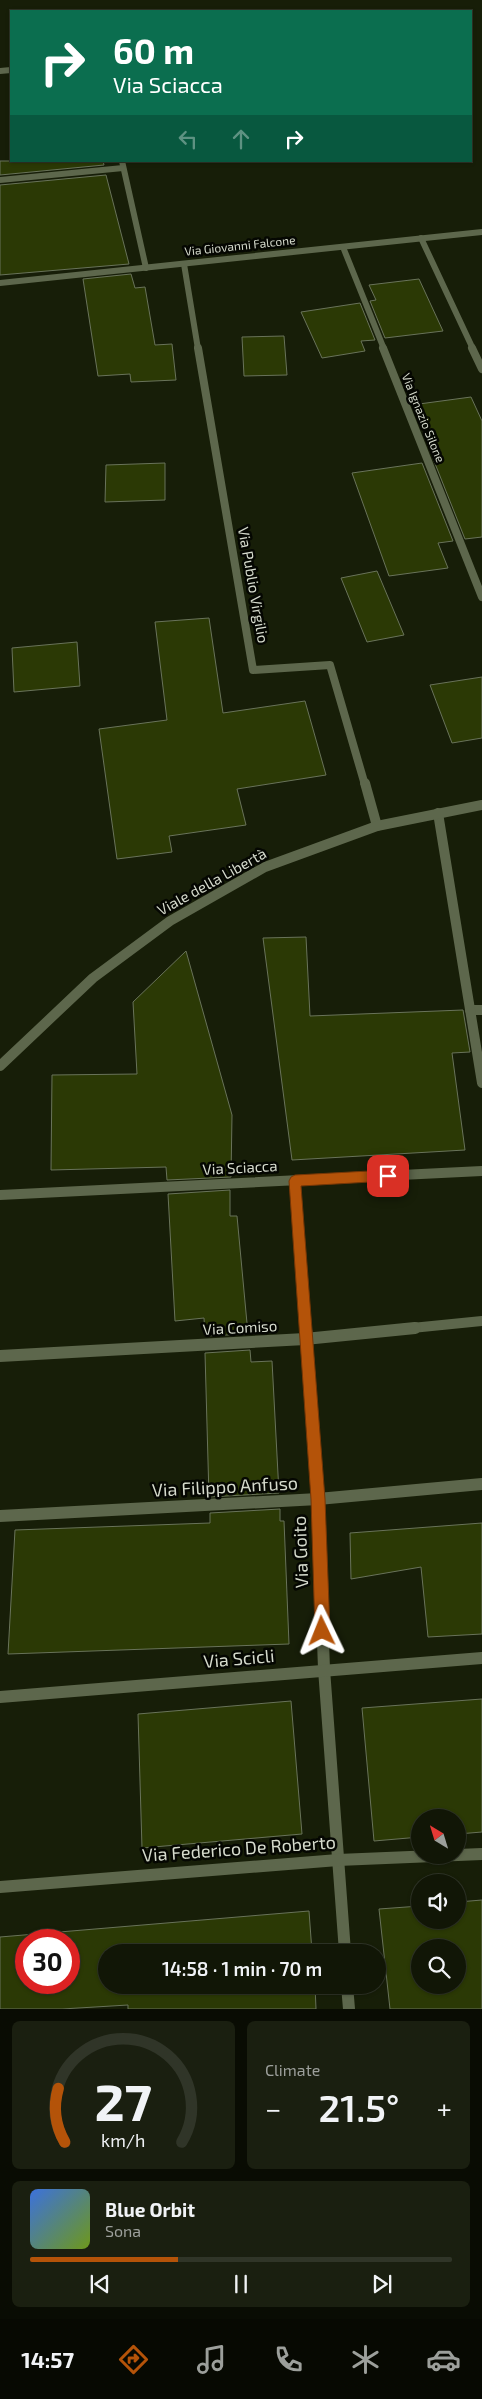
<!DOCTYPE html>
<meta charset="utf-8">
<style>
:root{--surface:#111606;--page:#1a1f10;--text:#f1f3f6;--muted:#9c9f9b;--line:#303528;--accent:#b45309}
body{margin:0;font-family:"Exo 2",sans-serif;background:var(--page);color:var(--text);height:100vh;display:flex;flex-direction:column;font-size:19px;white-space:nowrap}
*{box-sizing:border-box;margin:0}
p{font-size:16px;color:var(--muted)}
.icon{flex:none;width:28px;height:28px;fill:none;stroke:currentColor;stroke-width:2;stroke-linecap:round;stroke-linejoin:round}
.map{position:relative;height:2009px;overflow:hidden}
.drawer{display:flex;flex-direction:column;gap:12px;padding:12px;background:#090c03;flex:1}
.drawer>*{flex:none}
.banner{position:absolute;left:10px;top:10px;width:462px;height:152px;border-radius:0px;box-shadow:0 1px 4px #0004,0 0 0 1px var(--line);background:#0b6e4f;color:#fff;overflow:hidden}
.needle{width:32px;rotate:322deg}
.tools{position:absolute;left:411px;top:1809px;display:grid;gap:10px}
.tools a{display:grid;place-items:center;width:55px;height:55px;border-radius:50%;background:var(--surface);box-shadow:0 1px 4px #0004,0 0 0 1px var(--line);font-size:25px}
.speed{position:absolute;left:15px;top:1929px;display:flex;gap:10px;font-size:25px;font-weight:700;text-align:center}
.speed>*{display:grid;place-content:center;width:65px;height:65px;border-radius:50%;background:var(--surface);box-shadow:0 1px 4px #0004,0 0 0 1px var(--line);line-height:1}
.speed .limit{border:8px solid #d22;background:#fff;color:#111}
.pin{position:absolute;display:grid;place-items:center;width:42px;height:42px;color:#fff;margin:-21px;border-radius:10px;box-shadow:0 2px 8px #0006}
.me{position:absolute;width:55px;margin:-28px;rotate:358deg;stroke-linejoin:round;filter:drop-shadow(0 0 4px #0008)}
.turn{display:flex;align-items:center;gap:18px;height:105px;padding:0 20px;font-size:22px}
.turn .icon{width:65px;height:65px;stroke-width:2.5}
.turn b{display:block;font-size:35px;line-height:42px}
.lanes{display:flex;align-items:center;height:48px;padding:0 20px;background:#0003;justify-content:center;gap:25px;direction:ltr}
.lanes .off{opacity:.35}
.big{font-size:38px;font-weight:600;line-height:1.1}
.drawer .widget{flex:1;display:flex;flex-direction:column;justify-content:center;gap:8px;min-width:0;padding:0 18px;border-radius:8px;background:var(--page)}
.drawer .dial{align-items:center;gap:0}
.dial svg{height:130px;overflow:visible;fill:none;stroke:var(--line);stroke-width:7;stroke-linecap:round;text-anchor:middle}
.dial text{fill:var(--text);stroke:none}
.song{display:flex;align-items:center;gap:15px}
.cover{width:60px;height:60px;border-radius:8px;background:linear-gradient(135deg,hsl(220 70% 55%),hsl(80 70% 35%))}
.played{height:5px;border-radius:2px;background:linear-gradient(90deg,var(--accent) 35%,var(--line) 35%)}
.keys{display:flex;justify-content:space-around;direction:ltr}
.heat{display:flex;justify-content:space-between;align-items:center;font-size:28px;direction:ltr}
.drawer .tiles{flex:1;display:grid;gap:12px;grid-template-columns:1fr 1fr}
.widget:last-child{grid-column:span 2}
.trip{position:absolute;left:98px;top:1944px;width:288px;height:50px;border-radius:25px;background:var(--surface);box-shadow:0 1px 4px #0004,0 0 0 1px var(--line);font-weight:600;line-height:50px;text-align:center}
.tabs{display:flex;height:80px;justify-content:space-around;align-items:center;background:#070902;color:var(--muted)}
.tabs .icon{width:35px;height:35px}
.tabs .current{color:var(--accent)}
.tabs b{font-size:22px;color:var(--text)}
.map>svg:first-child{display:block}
</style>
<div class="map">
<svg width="482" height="2009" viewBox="0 0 482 2009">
<rect width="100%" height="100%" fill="#171e08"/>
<g fill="#2b3905" stroke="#69735a" fill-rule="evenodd">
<path d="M0,161H103L104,165L0,175Z"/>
<path d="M106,175L129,264L0,275V185Z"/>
<path d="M131,274L135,288L145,287L155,345L172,344L176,380L131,382L130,374L98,376L83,279Z"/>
<path d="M419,279L443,331L385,338L370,301L376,300L369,285Z"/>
<path d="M360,303L375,340L361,341L365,351L322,358L301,312Z"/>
<path d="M284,336L287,375L244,376L242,337Z"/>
<path d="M471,397L482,421V537L465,539L434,461L443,460L419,404Z"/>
<path d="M165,463V500L105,502L106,465Z"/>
<path d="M422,463L453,541L438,543L448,568L389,576L352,473Z"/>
<path d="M377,571L404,635L367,642L341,578Z"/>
<path d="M209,618L223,713L305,701L326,775L237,789L246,825L169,836L172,852L117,859L99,729L167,720L155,622Z"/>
<path d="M77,642L80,686L14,692L12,648Z"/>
<path d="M482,677V738L452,743L430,685Z"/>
<path d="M306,937L310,1016L463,1010L470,1052L452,1053L465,1150L292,1160L263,938Z"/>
<path d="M186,951L232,1115L231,1177L167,1180L166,1167L51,1170L52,1075L137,1074L133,1002Z"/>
<path d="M230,1190V1216H237L248,1334L205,1336L204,1318L175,1321L168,1194Z"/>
<path d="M250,1350L251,1362L272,1361L279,1493L209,1497L205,1353Z"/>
<path d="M280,1509V1521H284L289,1644L8,1654L15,1530L210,1523V1513Z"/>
<path d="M482,1523V1634L428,1637L421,1567L351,1579L350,1533Z"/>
<path d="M482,1699V1832L458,1834V1818H420V1837L374,1841L362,1708Z"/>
<path d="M291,1701L302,1834L142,1848L138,1714Z"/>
<path d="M482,1900V2009H390L379,1909L420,1906V1920H458V1902ZM420,1948H458V1985H420Z"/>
<path d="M309,1911L312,1952H106V1985H315L316,2009H128V2005L62,2009H0V1937ZM26,1940H69V1982H26Z"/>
</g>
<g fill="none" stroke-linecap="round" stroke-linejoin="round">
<g stroke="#5d674c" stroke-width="6">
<path d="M0,71L11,70"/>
<path d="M122,161L146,268"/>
<path d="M0,180L123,168"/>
<path d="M421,238L473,349"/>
<path d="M343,247L384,349"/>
<path d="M184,264L198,349"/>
<path d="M0,283L482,232"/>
</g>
<g stroke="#5d674c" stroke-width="8">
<path d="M198,348L253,670L330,665L365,785"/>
<path d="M383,348L482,597"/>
<path d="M472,348L482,369"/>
</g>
<g stroke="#5d674c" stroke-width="10">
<path d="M365,783L377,826"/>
<path d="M470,1010H482"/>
<path d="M295,1181L306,1329"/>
<path d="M0,1195L482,1171"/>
<path d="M402,1329L482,1321"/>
</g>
<g stroke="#5d674c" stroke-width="12">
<path d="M306,1328L318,1499L324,1669L345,1952"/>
<path d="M0,1356L305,1339L415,1328"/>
<path d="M0,1516L318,1499L482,1484"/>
<path d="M0,1697L482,1658"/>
<path d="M0,1887L338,1860L482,1854"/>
<path d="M347,1985L349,2009"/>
</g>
<g stroke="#5d674c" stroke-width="10">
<path d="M438,813L482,1083"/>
<path d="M0,1066L93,978L170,921L265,867L377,826L482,805"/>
</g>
</g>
<path fill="#b45309" stroke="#753606" d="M388,1170L393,1172L395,1176L393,1180L388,1181L301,1186L325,1499L330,1631L327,1636L322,1639L317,1636L315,1631L311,1499L289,1181L291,1177L295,1175Z"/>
<g text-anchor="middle" stroke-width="5" stroke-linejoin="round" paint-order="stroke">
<g font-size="12" fill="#d5dacc" stroke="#050702">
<text transform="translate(240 246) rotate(-6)" y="4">Via Giovanni Falcone</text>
<text transform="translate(423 418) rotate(68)" y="4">Via Ignazio Silone</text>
</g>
<g font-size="15" fill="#d5dacc" stroke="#050702">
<text transform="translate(253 585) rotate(80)" y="5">Via Publio Virgilio</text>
<text transform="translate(212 882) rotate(-29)" y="5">Viale della Libertà</text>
<text transform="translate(240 1168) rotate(-3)" y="5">Via Sciacca</text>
<text transform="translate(240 1328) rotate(-3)" y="5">Via Comiso</text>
</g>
<g font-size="18" fill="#d5dacc" stroke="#050702">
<text transform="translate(225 1487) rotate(-3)" y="6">Via Filippo Anfuso</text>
<text transform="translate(301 1552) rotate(-92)" y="6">Via Goito</text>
<text transform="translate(239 1659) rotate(-5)" y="6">Via Scicli</text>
<text transform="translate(239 1849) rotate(-4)" y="6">Via Federico De Roberto</text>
</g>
</g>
</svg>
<div class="tools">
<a><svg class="needle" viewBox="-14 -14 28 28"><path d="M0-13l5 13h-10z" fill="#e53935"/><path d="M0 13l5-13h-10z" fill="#9c9f9b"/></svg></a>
<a><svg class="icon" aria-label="sound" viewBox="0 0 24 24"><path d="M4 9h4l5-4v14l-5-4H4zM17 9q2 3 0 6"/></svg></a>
<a><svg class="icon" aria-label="search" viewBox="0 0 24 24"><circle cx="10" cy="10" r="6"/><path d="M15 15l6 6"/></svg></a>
</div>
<div class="speed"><div class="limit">30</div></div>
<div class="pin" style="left:388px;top:1176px;background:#d93025"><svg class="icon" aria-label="arrive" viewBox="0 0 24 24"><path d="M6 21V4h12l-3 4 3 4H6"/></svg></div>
<svg class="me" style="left:322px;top:1631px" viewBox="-20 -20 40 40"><path d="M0-17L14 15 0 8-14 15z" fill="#b45309" stroke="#fff" stroke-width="4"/></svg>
<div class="trip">14:58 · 1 min · 70 m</div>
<div class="banner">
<div class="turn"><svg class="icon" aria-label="right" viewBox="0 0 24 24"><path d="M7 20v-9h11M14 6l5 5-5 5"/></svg><div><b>60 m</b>Via Sciacca</div></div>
<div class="lanes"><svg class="icon off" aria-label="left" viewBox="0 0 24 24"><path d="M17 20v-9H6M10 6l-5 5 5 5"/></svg><svg class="icon off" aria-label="ahead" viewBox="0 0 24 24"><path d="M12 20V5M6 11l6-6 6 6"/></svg><svg class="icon" aria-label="right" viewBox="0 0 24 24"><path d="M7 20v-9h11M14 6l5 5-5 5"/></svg></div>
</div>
</div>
<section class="drawer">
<div class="tiles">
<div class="widget dial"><svg viewBox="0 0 100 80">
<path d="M14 69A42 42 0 1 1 86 69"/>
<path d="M14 69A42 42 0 0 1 10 36" stroke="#b45309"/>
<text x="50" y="56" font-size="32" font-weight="700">27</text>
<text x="50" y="72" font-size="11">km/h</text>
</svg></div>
<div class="widget"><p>Climate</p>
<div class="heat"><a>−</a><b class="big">21.5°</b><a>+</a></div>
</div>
<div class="widget">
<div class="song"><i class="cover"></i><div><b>Blue Orbit</b><p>Sona</p></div></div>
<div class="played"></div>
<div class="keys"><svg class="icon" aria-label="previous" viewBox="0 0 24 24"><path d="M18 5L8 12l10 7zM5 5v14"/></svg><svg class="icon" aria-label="pause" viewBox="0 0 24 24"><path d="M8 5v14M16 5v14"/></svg><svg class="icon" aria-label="next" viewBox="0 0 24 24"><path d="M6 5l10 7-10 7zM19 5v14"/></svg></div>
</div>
</div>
</section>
<nav class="tabs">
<b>14:57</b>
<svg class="icon current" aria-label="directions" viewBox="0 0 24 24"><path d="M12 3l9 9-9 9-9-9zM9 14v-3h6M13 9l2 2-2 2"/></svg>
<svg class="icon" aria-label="music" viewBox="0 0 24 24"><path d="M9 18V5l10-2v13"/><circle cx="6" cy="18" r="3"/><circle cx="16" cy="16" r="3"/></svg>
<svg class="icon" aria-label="phone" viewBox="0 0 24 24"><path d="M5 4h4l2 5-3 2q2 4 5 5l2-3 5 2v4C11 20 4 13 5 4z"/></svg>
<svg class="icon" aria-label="climate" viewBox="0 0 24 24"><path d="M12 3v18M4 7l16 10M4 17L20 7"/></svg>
<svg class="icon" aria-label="car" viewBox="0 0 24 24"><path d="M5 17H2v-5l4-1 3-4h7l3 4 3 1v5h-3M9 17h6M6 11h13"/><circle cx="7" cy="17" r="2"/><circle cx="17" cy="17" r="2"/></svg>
</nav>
